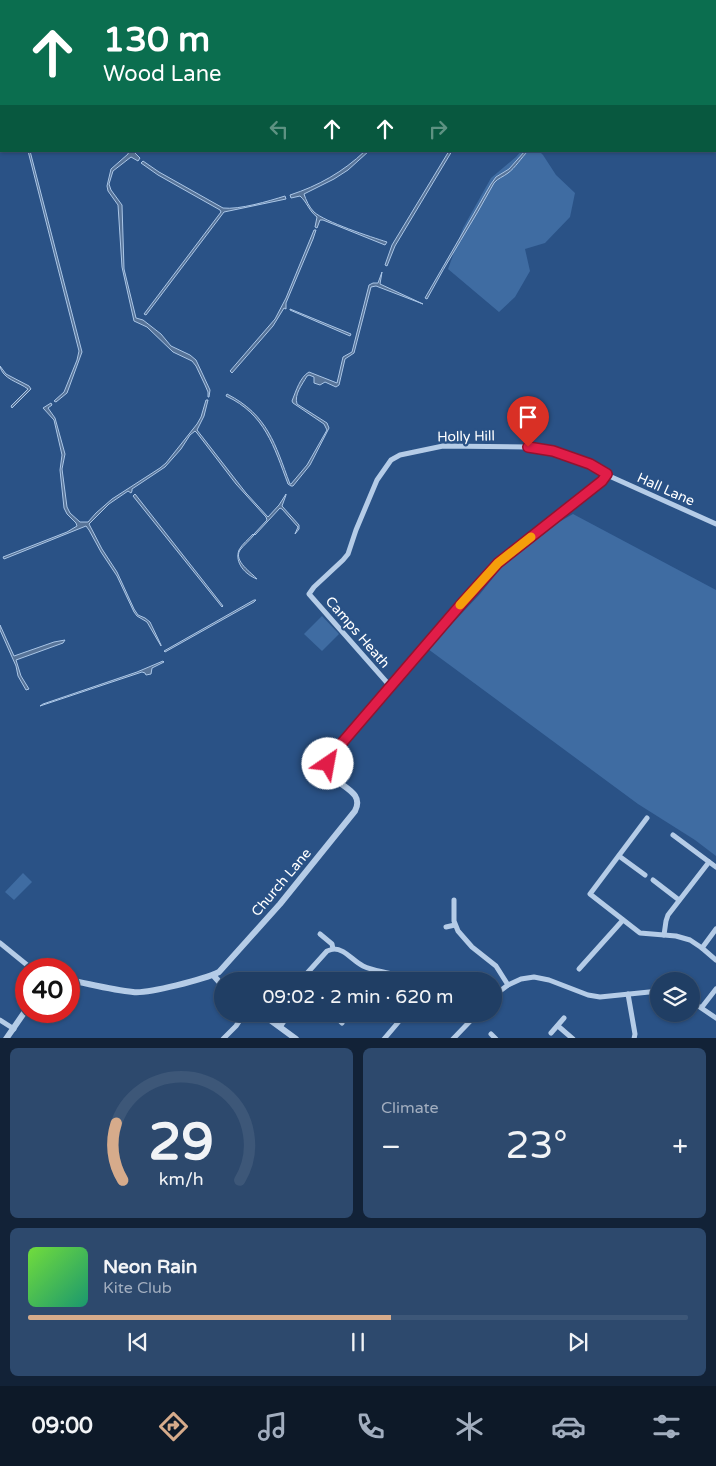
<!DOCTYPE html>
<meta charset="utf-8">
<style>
:root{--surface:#203e64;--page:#2d496d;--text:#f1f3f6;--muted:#a2aebf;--line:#3d5778;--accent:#d6ab8b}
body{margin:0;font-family:"Varela Round",sans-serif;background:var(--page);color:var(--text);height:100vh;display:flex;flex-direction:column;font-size:19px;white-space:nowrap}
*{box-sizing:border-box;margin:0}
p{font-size:16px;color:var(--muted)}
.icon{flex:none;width:28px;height:28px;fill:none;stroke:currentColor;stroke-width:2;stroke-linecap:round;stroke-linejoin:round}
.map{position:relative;height:1038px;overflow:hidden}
.side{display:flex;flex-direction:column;gap:10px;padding:10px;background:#122237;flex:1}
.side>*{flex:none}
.top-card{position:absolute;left:0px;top:0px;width:716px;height:152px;box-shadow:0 1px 4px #0004,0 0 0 1px var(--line);background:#0b6e4f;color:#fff;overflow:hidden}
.fabs{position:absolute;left:650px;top:972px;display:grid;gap:10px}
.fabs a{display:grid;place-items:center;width:50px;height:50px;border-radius:50%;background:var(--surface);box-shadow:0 1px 4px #0004,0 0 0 1px var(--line);font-size:25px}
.speed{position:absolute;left:15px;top:958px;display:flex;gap:10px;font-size:25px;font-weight:700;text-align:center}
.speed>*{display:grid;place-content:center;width:65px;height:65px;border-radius:50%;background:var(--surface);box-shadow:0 1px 4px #0004,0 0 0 1px var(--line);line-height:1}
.speed .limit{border:8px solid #d22;background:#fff;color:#111}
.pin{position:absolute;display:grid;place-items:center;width:42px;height:42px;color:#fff;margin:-51px -21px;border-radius:50% 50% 50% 0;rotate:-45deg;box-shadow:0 0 5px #0007}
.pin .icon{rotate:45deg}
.me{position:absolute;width:55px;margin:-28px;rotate:33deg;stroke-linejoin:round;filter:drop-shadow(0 0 4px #0008)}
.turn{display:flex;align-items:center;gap:18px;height:105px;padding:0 20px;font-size:22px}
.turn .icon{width:65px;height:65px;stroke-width:2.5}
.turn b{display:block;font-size:35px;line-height:42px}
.lanes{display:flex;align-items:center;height:48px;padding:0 20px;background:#0003;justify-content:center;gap:25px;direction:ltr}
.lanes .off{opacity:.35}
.big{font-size:38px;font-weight:600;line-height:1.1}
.side .card{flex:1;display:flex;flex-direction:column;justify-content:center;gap:8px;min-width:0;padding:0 18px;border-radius:8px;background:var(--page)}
.side .dial{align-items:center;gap:0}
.dial svg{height:130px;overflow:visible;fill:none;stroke:var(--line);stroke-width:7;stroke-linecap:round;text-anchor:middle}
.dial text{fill:var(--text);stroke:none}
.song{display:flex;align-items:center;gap:15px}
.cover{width:60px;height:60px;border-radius:8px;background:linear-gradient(135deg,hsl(100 70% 55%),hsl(160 70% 35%))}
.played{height:5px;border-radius:2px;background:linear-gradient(90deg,var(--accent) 55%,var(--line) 55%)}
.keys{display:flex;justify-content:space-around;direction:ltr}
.heat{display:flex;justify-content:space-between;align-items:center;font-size:28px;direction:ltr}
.side .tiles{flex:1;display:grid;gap:10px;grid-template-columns:1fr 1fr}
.card:last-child{grid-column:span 2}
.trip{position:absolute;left:214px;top:972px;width:288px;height:50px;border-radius:25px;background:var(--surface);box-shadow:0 1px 4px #0004,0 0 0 1px var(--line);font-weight:600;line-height:50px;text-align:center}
.tabs{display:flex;height:80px;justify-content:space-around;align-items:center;background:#0d1928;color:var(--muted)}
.tabs .icon{width:35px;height:35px}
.tabs .on{color:var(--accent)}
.tabs b{font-size:22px;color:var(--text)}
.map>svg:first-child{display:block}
</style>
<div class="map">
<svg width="716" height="1039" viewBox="0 0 716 1039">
<rect width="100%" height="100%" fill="#2a5286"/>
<g fill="#3f6ca2">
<path d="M521,151H539L543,155L556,175L575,193L570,217L545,243L525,249L530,271L515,297L499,312L448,269L463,228L491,178L516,157Z"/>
<path d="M573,514L716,590V856L695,840L638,804L428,649L480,594L501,568L559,522Z"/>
<path d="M322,616L339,634L322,651L304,634Z"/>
<path d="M23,873L32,882L14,900L5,892Z"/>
<path d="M381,1014H399L391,1024L381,1015Z"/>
</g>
<g fill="#587498" stroke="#aac6e7">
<path d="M28,151H30L82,352L67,393L56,402L54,401L64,392L77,360L79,351Z"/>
<path d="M129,151H133L140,158L138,161L131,157L113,171L109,184L111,190L122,205L124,269L136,318L143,320L161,334L171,346L190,355L196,360L210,390L209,397H208V392L205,385L196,366L192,361L173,352L147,327L134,321L122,267L118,205L108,191L107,186L111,169L128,154Z"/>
<path d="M365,151H369L348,170L334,179L304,194C306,200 309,207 314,212C325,222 371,237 387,242L385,245L323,220H320L317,228L315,227L317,217C309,211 307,202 300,196L291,198L290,195C318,186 343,172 365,151Z"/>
<path d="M449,151H452L395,246L387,266L385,265L392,245Z"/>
<path d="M525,151H528C521,158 515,168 508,173C503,177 498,178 494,183C473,222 448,259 427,299L425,298L491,184L496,177L509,169Z"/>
<path d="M143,161L159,172L223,208C239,210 269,201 285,196L286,199L224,212L146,315L144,314L221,212L220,210L158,175L141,163Z"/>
<path d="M314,230H316L313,239L286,303V309L284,308L273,326L232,373L230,371L275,319L286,298Z"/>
<path d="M382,272L380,284L423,304L376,286L371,287L354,353L345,359L339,385L336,387L325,382L320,385L314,383V377L309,375L307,376C302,385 294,394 297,404L327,423L329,428L310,465L293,486H291L288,484C274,447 265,414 226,396L227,394C268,415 275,444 290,484H291L307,465L327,430L324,424L293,403L292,401C296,391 300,377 309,372L337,383L343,357L352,352L369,285L373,283H378Z"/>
<path d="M290,309L351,334L350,336L290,310Z"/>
<path d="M0,366L6,374L29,386L31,389L12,408L11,406L28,389C19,382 2,379 0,366Z"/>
<path d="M206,400H208L204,416L197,430L246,493L268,517L279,505L286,494V495L282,506L299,525V529L295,534L298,527L282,509L280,508L255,535L254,534L267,520L266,517L236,484L197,433L195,431L190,435L181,449L165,467L132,489V491L131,493L128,491L109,504L89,524L102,549L117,572L134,609L138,615L145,618L150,622L161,645V646L147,622L137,616L134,612L117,576L101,552L89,530L86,526L81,528L4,559L3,557L67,532L77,526L76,523L67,514L64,508L60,470L62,455L54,420L43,408L51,403L52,405L48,408L55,418L65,454L62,469L67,507L70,513L80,522H88L96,513L112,499L160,468L166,463L197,424L201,417Z"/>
<path d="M135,494L223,606L222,607L133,496Z"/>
<path d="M253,534L254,535C250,540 244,545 240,550C233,561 252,573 257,579C246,575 234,563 239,550C242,544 249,539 253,534Z"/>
<path d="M254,600H256L254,602L165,652L164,651Z"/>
<path d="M0,625L14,656L54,642L65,640L63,643L16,660L21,676L29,689L26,690L18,676L16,666L0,630Z"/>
<path d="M163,661L164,662L152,668L151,674L146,675L145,673L142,672L40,706L43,704L137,672Z"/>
</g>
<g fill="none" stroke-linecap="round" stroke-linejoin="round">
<g stroke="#b5cce7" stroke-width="5">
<path d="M607,475L602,481L498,563L475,588L390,686L309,594L314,587L343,560L348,554L356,530L377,480L391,460L400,455L443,446L528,447L553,451L590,464L607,475L716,524"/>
<path d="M647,818L590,894L640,933L676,936L690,940L702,948L716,960"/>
<path d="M673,835L716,867"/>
<path d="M619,856L645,875"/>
<path d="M653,880L679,900"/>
<path d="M454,900V921L458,931L472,947L496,966L508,985"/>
<path d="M446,927L455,925"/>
<path d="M320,934L332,944L333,949C344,948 353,961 363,966C377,973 394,971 407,981"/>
<path d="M664,935L666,921L668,915L709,862"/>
<path d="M0,943L32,969"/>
<path d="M702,948L716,929"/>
<path d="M579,969L623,920"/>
<path d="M300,981L327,951L333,949"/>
<path d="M410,981L415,975"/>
<path d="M628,994L635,1034L634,1039"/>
<path d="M492,997L508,985L521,979L534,977L549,980L588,995L600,997L659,991"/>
<path d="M691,1001L716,1018"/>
<path d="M702,1007L716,989"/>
<path d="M333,1014L342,1023"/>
<path d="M0,1020L14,1029"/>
<path d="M558,1026L573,1039"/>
<path d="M280,1027L289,1014"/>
<path d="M551,1033L564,1018"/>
<path d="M491,1034L496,1039"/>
<path d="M223,1039L236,1026L244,1014"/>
<path d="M384,1039L401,1019"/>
<path d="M453,1039L477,1014"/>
</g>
<g stroke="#b5cce7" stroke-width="6">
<path d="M213,975L222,985"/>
<path d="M69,980C90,984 112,990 133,992C148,994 205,979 219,972L280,904L355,811C366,790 334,786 328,770C327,766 328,762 329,758L390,686"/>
<path d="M262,1014L296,1039"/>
<path d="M6,1039L26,1010"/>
</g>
</g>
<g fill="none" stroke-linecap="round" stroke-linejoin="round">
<defs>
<path id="route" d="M328,764L329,758L463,602L498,563L602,481L607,474L590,464L553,451L528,447"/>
</defs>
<use href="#route" stroke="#92132f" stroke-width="12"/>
<use href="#route" stroke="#e11d48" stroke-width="9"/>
<path stroke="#f59e0b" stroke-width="9" d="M460,605L498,563L531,537"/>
</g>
<g text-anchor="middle" stroke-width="4.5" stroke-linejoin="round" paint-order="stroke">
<g font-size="14" fill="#fff" stroke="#2a5286">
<text transform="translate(466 436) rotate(-1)" y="5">Holly Hill</text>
<text transform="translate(666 489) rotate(24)" y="5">Hall Lane</text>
<text transform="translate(358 632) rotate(49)" y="5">Camps Heath</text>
<text transform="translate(281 882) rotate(-50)" y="5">Church Lane</text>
</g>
</g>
</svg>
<div class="fabs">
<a><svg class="icon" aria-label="layers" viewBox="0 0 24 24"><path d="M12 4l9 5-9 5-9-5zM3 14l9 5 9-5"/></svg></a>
</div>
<div class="speed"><div class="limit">40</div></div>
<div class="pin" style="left:528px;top:447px;background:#d93025"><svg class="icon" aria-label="arrive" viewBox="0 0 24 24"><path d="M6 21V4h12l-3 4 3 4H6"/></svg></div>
<svg class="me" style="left:328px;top:764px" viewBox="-20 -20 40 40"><circle r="19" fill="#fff"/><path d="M0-13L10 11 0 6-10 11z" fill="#e11d48"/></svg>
<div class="trip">09:02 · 2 min · 620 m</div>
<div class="top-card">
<div class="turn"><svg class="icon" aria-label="ahead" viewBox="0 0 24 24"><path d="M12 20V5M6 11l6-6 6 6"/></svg><div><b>130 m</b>Wood Lane</div></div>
<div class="lanes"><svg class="icon off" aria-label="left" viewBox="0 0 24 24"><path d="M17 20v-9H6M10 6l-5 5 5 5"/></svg><svg class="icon" aria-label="ahead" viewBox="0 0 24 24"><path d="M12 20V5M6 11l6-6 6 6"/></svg><svg class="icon" aria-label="ahead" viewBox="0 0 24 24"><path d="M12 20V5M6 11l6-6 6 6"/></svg><svg class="icon off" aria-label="right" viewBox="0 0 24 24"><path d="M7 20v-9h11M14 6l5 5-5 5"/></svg></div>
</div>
</div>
<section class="side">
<div class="tiles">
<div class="card dial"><svg viewBox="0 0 100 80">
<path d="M14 69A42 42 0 1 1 86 69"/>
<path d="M14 69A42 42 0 0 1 10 34" stroke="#d6ab8b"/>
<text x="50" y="56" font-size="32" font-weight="700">29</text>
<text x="50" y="72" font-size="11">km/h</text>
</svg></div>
<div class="card"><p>Climate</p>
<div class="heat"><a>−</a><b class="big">23°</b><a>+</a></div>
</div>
<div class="card">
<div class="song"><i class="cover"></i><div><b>Neon Rain</b><p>Kite Club</p></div></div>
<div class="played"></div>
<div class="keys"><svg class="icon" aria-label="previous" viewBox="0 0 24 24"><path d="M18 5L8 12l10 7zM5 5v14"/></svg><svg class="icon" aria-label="pause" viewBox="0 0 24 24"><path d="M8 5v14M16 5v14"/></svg><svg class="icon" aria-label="next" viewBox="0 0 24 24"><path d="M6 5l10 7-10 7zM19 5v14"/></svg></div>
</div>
</div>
</section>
<nav class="tabs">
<b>09:00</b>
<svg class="icon on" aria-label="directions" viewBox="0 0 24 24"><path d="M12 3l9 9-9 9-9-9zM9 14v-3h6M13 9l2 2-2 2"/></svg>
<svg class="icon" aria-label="music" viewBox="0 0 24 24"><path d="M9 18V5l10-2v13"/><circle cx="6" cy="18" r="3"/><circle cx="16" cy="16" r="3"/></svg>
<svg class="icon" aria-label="phone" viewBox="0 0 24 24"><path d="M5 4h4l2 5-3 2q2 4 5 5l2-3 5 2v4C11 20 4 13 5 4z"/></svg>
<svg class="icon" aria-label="climate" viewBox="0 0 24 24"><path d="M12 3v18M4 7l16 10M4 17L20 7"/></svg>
<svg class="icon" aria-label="car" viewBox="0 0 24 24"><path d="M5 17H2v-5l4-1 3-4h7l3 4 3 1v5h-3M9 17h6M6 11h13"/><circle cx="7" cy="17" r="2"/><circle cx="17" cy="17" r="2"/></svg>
<svg class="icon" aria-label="filters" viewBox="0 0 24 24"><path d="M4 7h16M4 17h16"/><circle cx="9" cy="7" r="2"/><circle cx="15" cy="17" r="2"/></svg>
</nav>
